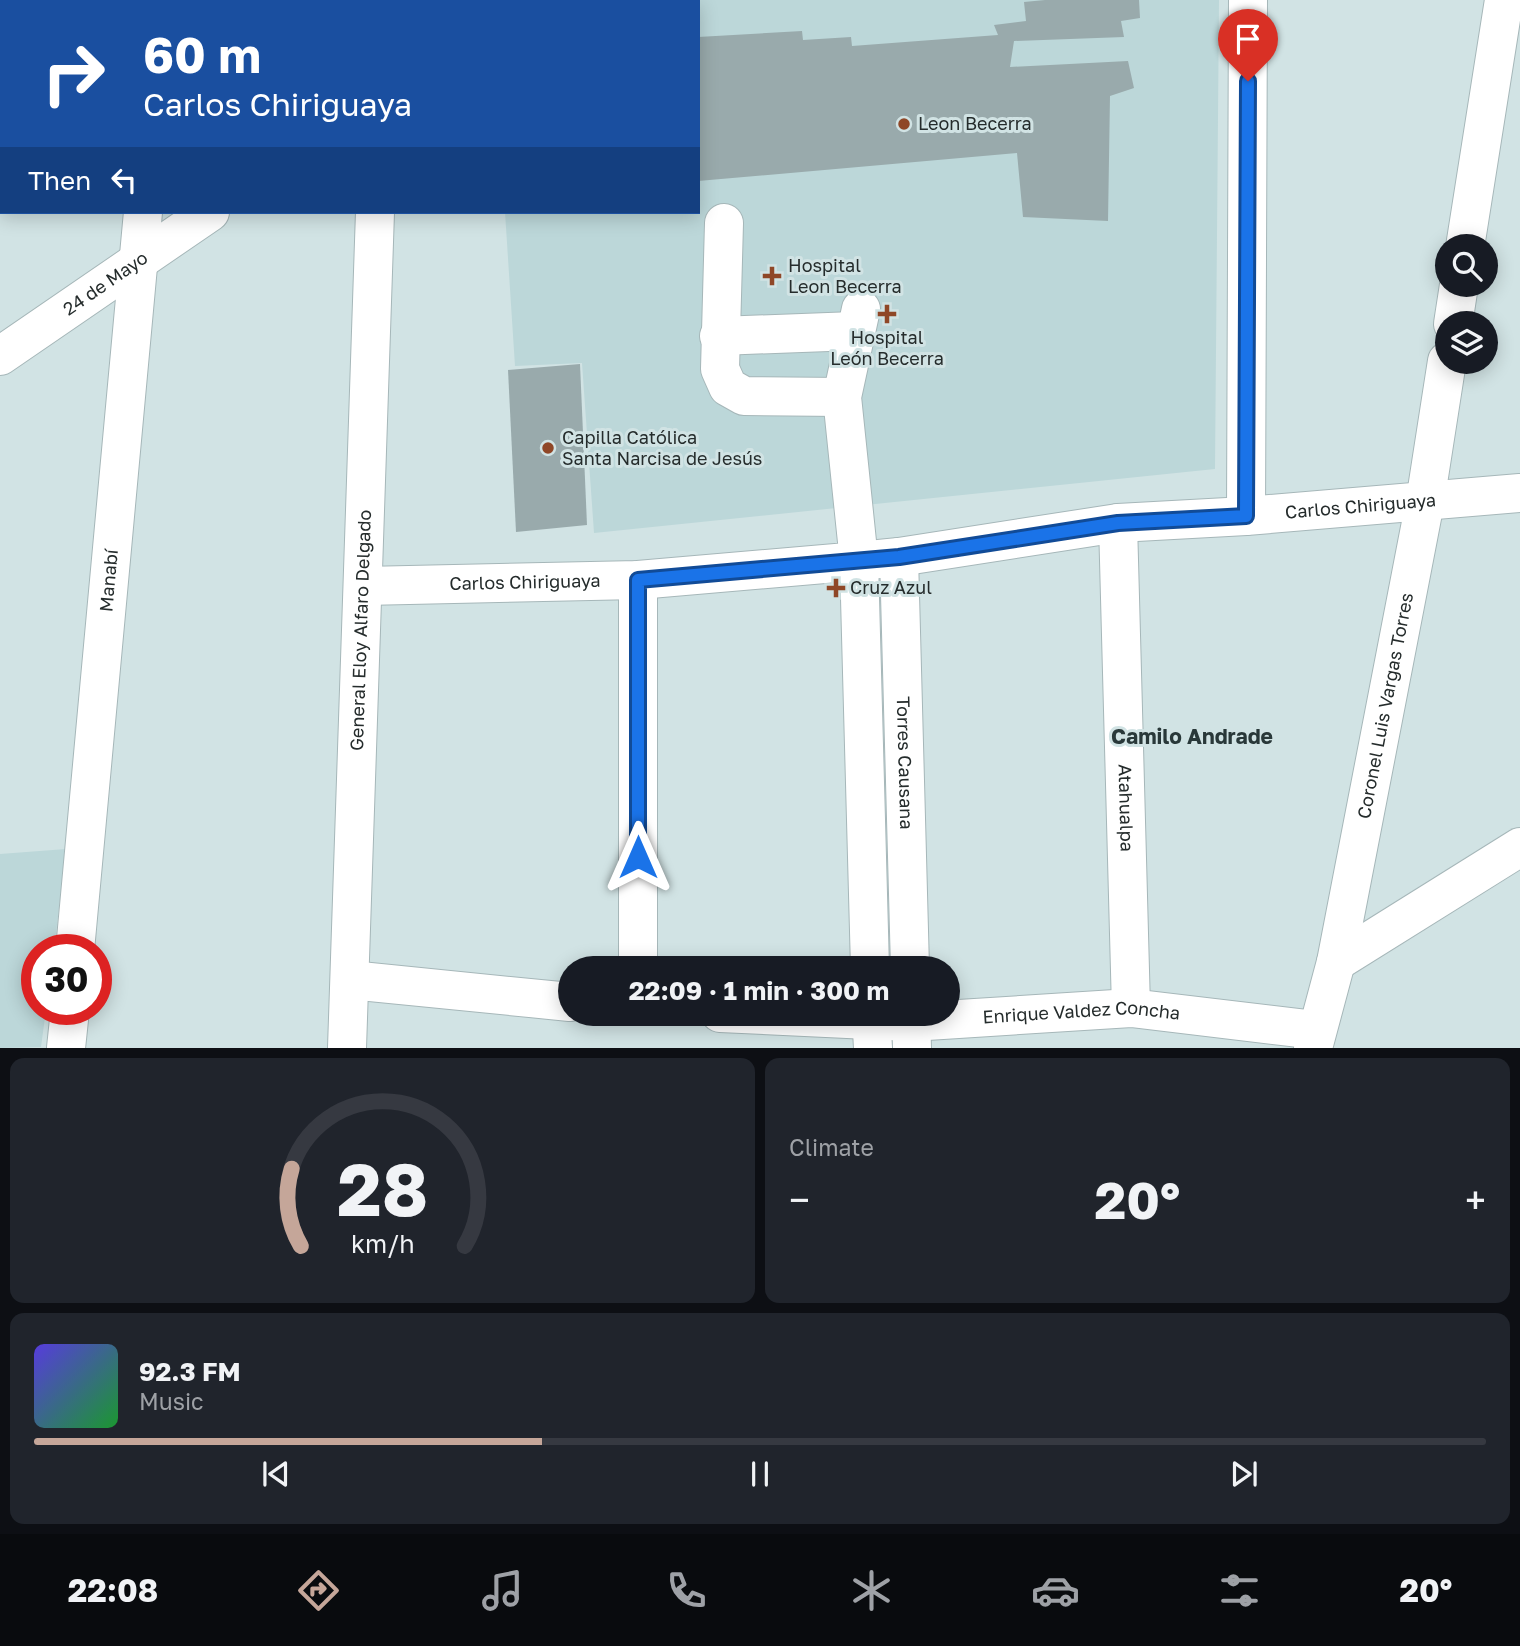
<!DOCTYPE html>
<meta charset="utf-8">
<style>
:root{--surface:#171b24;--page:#20242c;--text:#f1f3f6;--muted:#9ea1a6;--line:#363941;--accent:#c5a699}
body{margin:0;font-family:"Golos Text",sans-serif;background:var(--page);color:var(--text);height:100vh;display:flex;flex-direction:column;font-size:26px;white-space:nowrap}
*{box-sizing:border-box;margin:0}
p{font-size:23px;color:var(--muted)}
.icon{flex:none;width:38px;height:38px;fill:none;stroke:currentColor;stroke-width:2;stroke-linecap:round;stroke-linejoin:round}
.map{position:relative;height:1048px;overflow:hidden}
.details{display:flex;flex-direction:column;gap:10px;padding:10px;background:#0d0f14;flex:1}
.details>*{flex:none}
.guide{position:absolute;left:0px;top:0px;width:700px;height:214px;box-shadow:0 4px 18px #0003;background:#1a4fa0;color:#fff;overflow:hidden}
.tools{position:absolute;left:1435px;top:234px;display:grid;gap:14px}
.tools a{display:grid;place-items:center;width:63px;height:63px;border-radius:50%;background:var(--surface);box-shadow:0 4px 18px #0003;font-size:35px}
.speed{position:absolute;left:21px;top:934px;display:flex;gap:14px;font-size:35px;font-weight:700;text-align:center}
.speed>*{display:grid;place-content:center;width:91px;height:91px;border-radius:50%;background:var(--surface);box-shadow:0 4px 18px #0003;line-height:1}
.speed .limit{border:10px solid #d22;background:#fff;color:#111}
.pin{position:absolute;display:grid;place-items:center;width:60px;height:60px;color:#fff;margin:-72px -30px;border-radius:50% 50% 50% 0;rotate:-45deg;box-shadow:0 0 7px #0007}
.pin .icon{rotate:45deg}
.me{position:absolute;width:77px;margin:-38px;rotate:0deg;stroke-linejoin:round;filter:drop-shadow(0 0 5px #0008)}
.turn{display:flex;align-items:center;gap:24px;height:147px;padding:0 28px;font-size:32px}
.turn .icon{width:91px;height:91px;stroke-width:2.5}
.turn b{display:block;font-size:49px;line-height:60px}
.then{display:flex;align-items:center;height:66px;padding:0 28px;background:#0003;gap:14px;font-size:26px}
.big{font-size:52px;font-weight:700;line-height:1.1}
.details .widget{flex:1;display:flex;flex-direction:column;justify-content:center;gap:10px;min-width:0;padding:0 24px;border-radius:14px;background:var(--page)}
.details .dial{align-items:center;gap:0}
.dial svg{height:182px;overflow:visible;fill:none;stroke:var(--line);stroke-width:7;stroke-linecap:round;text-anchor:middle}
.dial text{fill:var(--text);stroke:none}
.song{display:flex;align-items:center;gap:21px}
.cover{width:84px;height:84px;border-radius:10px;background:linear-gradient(135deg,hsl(250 70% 55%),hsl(130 70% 35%))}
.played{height:7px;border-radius:4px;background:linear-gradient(90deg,var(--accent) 35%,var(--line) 35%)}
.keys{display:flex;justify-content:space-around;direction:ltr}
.heat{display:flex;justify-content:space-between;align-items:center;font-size:38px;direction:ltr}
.details .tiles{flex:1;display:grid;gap:10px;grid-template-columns:1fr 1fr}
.widget:last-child{grid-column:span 2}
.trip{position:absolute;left:558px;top:956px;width:402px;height:70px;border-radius:35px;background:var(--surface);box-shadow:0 4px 18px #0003;font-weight:700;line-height:70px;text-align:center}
.dock{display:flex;height:112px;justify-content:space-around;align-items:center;background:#090b0e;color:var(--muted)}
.dock .icon{width:49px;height:49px}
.dock .current{color:var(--accent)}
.dock b{font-size:32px;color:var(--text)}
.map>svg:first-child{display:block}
</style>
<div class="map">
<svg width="1520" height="1048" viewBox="0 0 1520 1048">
<rect width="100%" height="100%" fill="#d1e3e4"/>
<g fill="#bcd7d9">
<path d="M700,0H1219L1215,469L594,533L582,363L515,366L505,212H698V2H671Z"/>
<path d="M66,849L54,950H37V1010H46L41,1047L0,1048V854Z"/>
</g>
<g fill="#99aaac">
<path d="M1045,0H1139L1140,18L1121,21L1124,37L1014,41L1010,67L1128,61L1134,88L1110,96L1108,221L1023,217L1017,153L698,181V37L802,31L803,40L851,37L852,46L998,35L994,25L1026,21L1024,2Z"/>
<path d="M580,364L587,525L516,532L508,370Z"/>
</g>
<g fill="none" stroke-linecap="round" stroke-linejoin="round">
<defs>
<g id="minor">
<path d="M159,2V0"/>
<path d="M381,2V0"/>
<path d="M522,2L524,0"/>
<path d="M724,223L720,369L728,387L744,396L842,397"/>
<path d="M1465,247L1504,0"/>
<path d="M1453,324L1459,285"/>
<path d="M719,336L855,331"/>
<path id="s1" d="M0,356L210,212"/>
<path d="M1246,516L1248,0"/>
<path id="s2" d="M1118,523L1131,1008"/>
<path d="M638,580V968"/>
<path id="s3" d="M364,586L638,580L859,561L842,397L861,309"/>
<path id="s4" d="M75,950L143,212"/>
<path d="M1336,962L1520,847"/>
<path d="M350,980L570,1002"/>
<path id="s5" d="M720,1013L911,1022L1131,1008L1316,1030"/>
<path d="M66,1048L70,1010"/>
<path id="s6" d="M347,1048L375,212"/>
<path id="s7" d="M1313,1048L1336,962L1425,502L1447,361"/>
</g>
<g id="major">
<path id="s8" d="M899,557L910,968"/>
<path id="s9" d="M870,968L859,561L899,557L1118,523L1246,516L1520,493"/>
<path d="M871,1013L873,1048"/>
<path d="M911,1013L912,1048"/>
</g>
</defs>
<use href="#minor" stroke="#a6b7b9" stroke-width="40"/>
<use href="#major" stroke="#a6b7b9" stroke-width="40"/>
<use href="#minor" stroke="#fff" stroke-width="38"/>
<use href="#major" stroke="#fff" stroke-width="38"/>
</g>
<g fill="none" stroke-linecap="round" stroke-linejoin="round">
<defs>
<path id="route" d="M638,857V580L899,557L1118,523L1246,516L1248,81"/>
</defs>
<use href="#route" stroke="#114b97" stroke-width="18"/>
<use href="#route" stroke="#1a73e8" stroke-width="12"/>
</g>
<g fill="#8f4727" stroke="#d1e3e4" stroke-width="2.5">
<circle cx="904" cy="124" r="7"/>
<path d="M768.5 265.5h7v7h7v7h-7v7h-7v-7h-7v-7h7z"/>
<path d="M883.5 303.5h7v7h7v7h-7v7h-7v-7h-7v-7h7z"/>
<circle cx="548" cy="448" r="7"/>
<path d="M832.5 577.5h7v7h7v7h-7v7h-7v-7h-7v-7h7z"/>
</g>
<g text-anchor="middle" stroke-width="6" stroke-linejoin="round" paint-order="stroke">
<g font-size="18" fill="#252c2c" stroke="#d1e3e4" text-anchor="start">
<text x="918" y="130">Leon Becerra</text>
<text x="788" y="272">Hospital<tspan x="788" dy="21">Leon Becerra</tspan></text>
<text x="887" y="344" text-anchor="middle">Hospital<tspan x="887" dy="21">León Becerra</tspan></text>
<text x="562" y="444">Capilla Católica<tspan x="562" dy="21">Santa Narcisa de Jesús</tspan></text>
<text x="850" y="594">Cruz Azul</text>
</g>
<g font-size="18" fill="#252c2c" stroke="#d1e3e4">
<text dy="6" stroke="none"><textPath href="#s1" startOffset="128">24 de Mayo</textPath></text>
<text dy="6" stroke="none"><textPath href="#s9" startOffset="912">Carlos Chiriguaya</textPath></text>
<text dy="6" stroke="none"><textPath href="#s4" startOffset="371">Manabí</textPath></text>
<text dy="6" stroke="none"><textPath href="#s3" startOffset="161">Carlos Chiriguaya</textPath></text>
<text dy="6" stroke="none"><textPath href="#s6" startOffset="418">General Eloy Alfaro Delgado</textPath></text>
<text dy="6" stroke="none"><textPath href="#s7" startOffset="350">Coronel Luis Vargas Torres</textPath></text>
<text dy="6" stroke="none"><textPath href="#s8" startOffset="206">Torres Causana</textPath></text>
<text dy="6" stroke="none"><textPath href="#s2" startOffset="285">Atahualpa</textPath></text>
<text dy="6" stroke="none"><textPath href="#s5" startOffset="362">Enrique Valdez Concha</textPath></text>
</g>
<g font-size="21" font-weight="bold" fill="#293839" stroke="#d1e3e4">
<text x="1192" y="744">Camilo Andrade</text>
</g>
</g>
</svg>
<div class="tools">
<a><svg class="icon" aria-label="search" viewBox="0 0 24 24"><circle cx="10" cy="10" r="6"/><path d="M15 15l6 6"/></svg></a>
<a><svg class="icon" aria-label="layers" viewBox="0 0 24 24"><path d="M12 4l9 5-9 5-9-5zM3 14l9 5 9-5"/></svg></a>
</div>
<div class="speed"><div class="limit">30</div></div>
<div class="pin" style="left:1248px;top:81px;background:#d93025"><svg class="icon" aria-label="arrive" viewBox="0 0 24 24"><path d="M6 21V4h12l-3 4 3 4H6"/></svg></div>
<svg class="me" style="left:638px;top:857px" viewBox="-20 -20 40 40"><path d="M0-17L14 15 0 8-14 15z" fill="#1a73e8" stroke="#fff" stroke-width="4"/></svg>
<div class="trip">22:09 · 1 min · 300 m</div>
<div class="guide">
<div class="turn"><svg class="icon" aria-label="right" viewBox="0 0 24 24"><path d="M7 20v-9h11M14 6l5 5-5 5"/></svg><div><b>60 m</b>Carlos Chiriguaya</div></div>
<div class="then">Then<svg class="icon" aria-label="left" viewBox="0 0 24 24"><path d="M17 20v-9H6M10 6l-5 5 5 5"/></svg></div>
</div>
</div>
<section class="details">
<div class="tiles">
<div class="widget dial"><svg viewBox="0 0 100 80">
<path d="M14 69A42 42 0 1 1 86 69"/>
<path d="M14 69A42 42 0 0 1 10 35" stroke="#c5a699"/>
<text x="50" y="56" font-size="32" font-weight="700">28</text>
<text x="50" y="72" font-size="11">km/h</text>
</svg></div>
<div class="widget"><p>Climate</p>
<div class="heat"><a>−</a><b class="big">20°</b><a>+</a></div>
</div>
<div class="widget">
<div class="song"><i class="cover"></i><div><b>92.3 FM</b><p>Music</p></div></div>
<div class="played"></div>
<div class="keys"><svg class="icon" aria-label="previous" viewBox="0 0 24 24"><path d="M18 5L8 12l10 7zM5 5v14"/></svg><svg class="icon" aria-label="pause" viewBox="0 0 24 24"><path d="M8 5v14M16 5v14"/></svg><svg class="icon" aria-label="next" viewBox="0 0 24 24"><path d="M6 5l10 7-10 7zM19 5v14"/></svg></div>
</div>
</div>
</section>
<nav class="dock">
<b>22:08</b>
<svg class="icon current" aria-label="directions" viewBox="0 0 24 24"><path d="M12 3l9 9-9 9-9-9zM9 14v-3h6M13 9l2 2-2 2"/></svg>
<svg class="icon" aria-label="music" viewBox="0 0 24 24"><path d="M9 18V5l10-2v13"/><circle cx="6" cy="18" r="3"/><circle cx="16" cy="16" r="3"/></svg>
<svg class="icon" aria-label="phone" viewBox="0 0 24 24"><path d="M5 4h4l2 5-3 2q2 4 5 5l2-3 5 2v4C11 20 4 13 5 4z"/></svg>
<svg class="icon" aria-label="climate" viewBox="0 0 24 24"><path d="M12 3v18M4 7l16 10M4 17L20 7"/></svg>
<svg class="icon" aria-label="car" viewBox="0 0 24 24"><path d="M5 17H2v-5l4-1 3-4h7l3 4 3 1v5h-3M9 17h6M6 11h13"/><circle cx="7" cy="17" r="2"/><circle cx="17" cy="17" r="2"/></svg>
<svg class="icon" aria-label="filters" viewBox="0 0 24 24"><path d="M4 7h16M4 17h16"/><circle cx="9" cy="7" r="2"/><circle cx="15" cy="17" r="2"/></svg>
<b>20°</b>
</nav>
